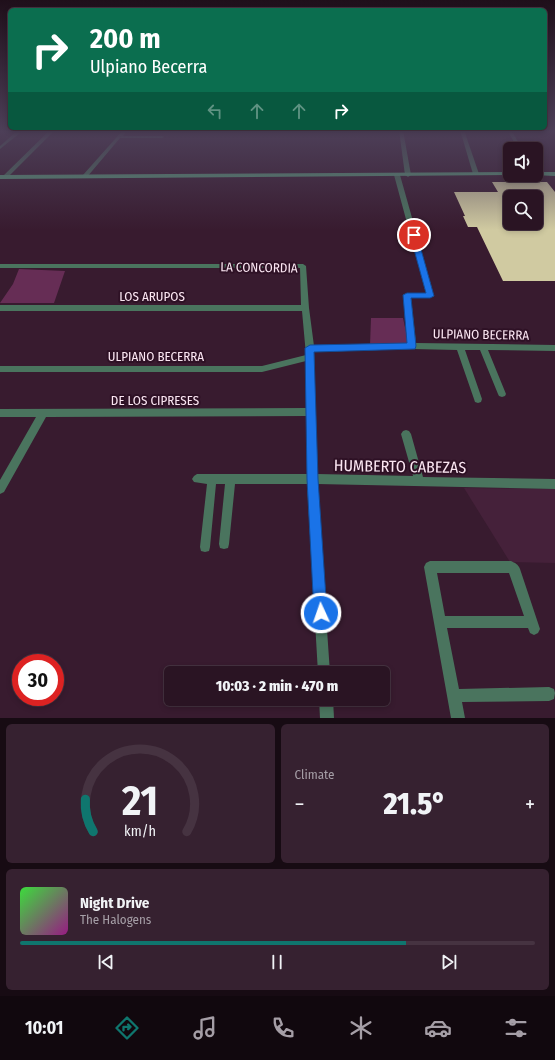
<!DOCTYPE html>
<meta charset="utf-8">
<style>
:root{--surface:#2a1423;--page:#362130;--text:#f1f3f6;--muted:#a59ea6;--line:#463341;--accent:#0f766e}
body{margin:0;font-family:"Fira Sans Condensed",sans-serif;background:var(--page);color:var(--text);height:100vh;display:flex;flex-direction:column;font-size:15px;white-space:nowrap}
*{box-sizing:border-box;margin:0}
p{font-size:13px;color:var(--muted)}
.icon{flex:none;width:22px;height:22px;fill:none;stroke:currentColor;stroke-width:2;stroke-linecap:round;stroke-linejoin:round}
.map{position:relative;height:718px;overflow:hidden}
.panel{display:flex;flex-direction:column;gap:6px;padding:6px;background:#170b13;flex:1}
.panel>*{flex:none}
.hud{position:absolute;left:8px;top:8px;width:539px;height:122px;border-radius:6px;box-shadow:0 2px 6px #0003,0 0 0 1px var(--line);background:#0b6e4f;color:#fff;overflow:hidden}
.buttons{position:absolute;left:503px;top:142px;display:grid;gap:8px}
.buttons a{display:grid;place-items:center;width:40px;height:40px;border-radius:6px;background:var(--surface);box-shadow:0 2px 6px #0003,0 0 0 1px var(--line);font-size:20px}
.speed{position:absolute;left:12px;top:654px;display:flex;gap:8px;font-size:20px;font-weight:700;text-align:center}
.speed>*{display:grid;place-content:center;width:52px;height:52px;border-radius:50%;background:var(--surface);box-shadow:0 2px 6px #0003,0 0 0 1px var(--line);line-height:1}
.speed .limit{border:6px solid #d22;background:#fff;color:#111}
.pin{position:absolute;display:grid;place-items:center;width:34px;height:34px;color:#fff;margin:-17px;border:2px solid #fff;border-radius:50%;box-shadow:0 1px 4px #0007}
.me{position:absolute;width:44px;margin:-22px;rotate:357deg;stroke-linejoin:round;filter:drop-shadow(0 0 3px #0008)}
.turn{display:flex;align-items:center;gap:14px;height:84px;padding:0 16px;font-size:18px}
.turn .icon{width:52px;height:52px;stroke-width:2.5}
.turn b{display:block;font-size:28px;line-height:34px}
.lanes{display:flex;align-items:center;height:38px;padding:0 16px;background:#0003;justify-content:center;gap:20px;direction:ltr}
.lanes .off{opacity:.35}
.big{font-size:30px;font-weight:800;line-height:1.1}
.panel .card{flex:1;display:flex;flex-direction:column;justify-content:center;gap:6px;min-width:0;padding:0 14px;border-radius:6px;background:var(--page)}
.panel .dial{align-items:center;gap:0}
.dial svg{height:104px;overflow:visible;fill:none;stroke:var(--line);stroke-width:7;stroke-linecap:round;text-anchor:middle}
.dial text{fill:var(--text);stroke:none}
.song{display:flex;align-items:center;gap:12px}
.cover{width:48px;height:48px;border-radius:6px;background:linear-gradient(135deg,hsl(120 70% 55%),hsl(310 70% 35%))}
.played{height:4px;border-radius:2px;background:linear-gradient(90deg,var(--accent) 75%,var(--line) 75%)}
.keys{display:flex;justify-content:space-around;direction:ltr}
.heat{display:flex;justify-content:space-between;align-items:center;font-size:22px;direction:ltr}
.panel .tiles{flex:1;display:grid;gap:6px;grid-template-columns:1fr 1fr}
.card:last-child{grid-column:span 2}
.trip{position:absolute;left:164px;top:666px;width:226px;height:40px;border-radius:6px;background:var(--surface);box-shadow:0 2px 6px #0003,0 0 0 1px var(--line);font-weight:800;line-height:40px;text-align:center}
.dock{display:flex;height:64px;justify-content:space-around;align-items:center;background:#11080e;color:var(--muted)}
.dock .icon{width:28px;height:28px}
.dock .current{color:var(--accent)}
.dock b{font-size:18px;color:var(--text)}
.map>svg:first-child{display:block}
</style>
<div class="map">
<svg width="555" height="718" viewBox="0 0 555 718">
<rect width="100%" height="100%" fill="#381b2f"/>
<path fill="#45213a" d="M464,488L555,489V563L510,562Z"/>
<g fill="#662d55">
<path d="M19,269L65,271L54,303H0L13,284Z"/>
<path d="M371,318H403L409,346H370Z"/>
</g>
<path fill="#d0caa1" fill-rule="evenodd" d="M492,182H547L555,192V281H503L477,227H468L463,216H465L454,192H498ZM510,197H536V223H510Z"/>
<g fill="none" stroke-linecap="round" stroke-linejoin="round">
<g fill="#4a745e" fill-rule="evenodd">
<path d="M50,130H55L7,178H3V176Z"/>
<path d="M123,130H127L123,136H162L164,137L162,138H120L87,177H83V175Z"/>
<path d="M399,130H403L411,175L408,177L405,175Z"/>
<path d="M460,130H464L479,174L478,175L473,174Z"/>
<path d="M16,132L20,133L0,149V146Z"/>
<path d="M511,132L513,133L522,149H518L509,133Z"/>
<path d="M397,173L400,175L434,296L430,298H411L416,343L555,345V351L488,350L506,394L505,396L502,397L499,396L498,394L480,350H465L482,399L481,402L478,403L475,402L474,399L457,350L412,349L314,352L317,474L413,476L401,434L403,431L406,430L409,431L411,434L423,477L555,479V489L317,484L330,673H318L307,484H235L229,544L228,548L224,549L220,548L219,544L225,484H216L210,547L209,551L205,552L201,551L200,547L207,484L194,482L192,479L194,476L197,474H307V416L46,417L4,492L0,494V480L36,417H0V409L307,408L306,361L262,372H0V366H262L306,355L302,311H0V305H301L300,268H0V264H303L306,266L309,308L314,346L408,343L403,295L407,293H426L394,175Z"/>
<path d="M430,561H511C515,563 518,564 520,569L540,629L538,633L534,635L530,633L528,628H447L459,689L549,687L554,689L555,693L554,699L549,701L462,702L465,718H451L424,567L426,563ZM437,573H509L524,616H445Z"/>
<path d="M319,699H333L334,718H320Z"/>
</g>
<g fill="#5a9f7c" fill-rule="evenodd">
<path d="M510,172V175H512L0,179V175Z"/>
<path d="M536,172H555V176L534,175H536Z"/>
</g>
</g>
<linearGradient id="sky" x2="0" y2="1"><stop stop-color="#1f0f1a"/><stop offset="0.57" stop-color="#4d3f58"/><stop offset="1" stop-color="#4d3f58" stop-opacity="0"/></linearGradient>
<rect width="555" height="230" fill="url(#sky)"/>
<path fill="#1a73e8" stroke="#114b97" d="M414,233L417,235L434,296L430,298H411L416,346L415,349L314,352L318,479L327,613L325,618L321,620L316,618L314,613L307,479L305,348L310,345L407,343L403,295L407,293H426L410,235Z"/>
<g text-anchor="middle" stroke-width="4" stroke-linejoin="round" paint-order="stroke">
<g font-size="13" fill="#fbe6f2" stroke="#2e1125">
<text transform="translate(259 267) rotate(1)" y="5">LA CONCORDIA</text>
<text x="152" y="301">LOS ARUPOS</text>
<text transform="translate(481 334) rotate(1)" y="5">ULPIANO BECERRA</text>
<text x="156" y="361">ULPIANO BECERRA</text>
<text x="155" y="405">DE LOS CIPRESES</text>
</g>
<g font-size="16" fill="#fbe6f2" stroke="#2e1125">
<text transform="translate(400 466) rotate(1)" y="6">HUMBERTO CABEZAS</text>
</g>
</g>
</svg>
<div class="buttons">
<a><svg class="icon" aria-label="sound" viewBox="0 0 24 24"><path d="M4 9h4l5-4v14l-5-4H4zM17 9q2 3 0 6"/></svg></a>
<a><svg class="icon" aria-label="search" viewBox="0 0 24 24"><circle cx="10" cy="10" r="6"/><path d="M15 15l6 6"/></svg></a>
</div>
<div class="speed"><div class="limit">30</div></div>
<div class="pin" style="left:414px;top:235px;background:#d93025"><svg class="icon" aria-label="arrive" viewBox="0 0 24 24"><path d="M6 21V4h12l-3 4 3 4H6"/></svg></div>
<svg class="me" style="left:321px;top:613px" viewBox="-20 -20 40 40"><circle r="17" fill="#1a73e8" stroke="#fff" stroke-width="3"/><path d="M0-11L8 9 0 5-8 9z" fill="#fff"/></svg>
<div class="trip">10:03 · 2 min · 470 m</div>
<div class="hud">
<div class="turn"><svg class="icon" aria-label="right" viewBox="0 0 24 24"><path d="M7 20v-9h11M14 6l5 5-5 5"/></svg><div><b>200 m</b>Ulpiano Becerra</div></div>
<div class="lanes"><svg class="icon off" aria-label="left" viewBox="0 0 24 24"><path d="M17 20v-9H6M10 6l-5 5 5 5"/></svg><svg class="icon off" aria-label="ahead" viewBox="0 0 24 24"><path d="M12 20V5M6 11l6-6 6 6"/></svg><svg class="icon off" aria-label="ahead" viewBox="0 0 24 24"><path d="M12 20V5M6 11l6-6 6 6"/></svg><svg class="icon" aria-label="right" viewBox="0 0 24 24"><path d="M7 20v-9h11M14 6l5 5-5 5"/></svg></div>
</div>
</div>
<section class="panel">
<div class="tiles">
<div class="card dial"><svg viewBox="0 0 100 80">
<path d="M14 69A42 42 0 1 1 86 69"/>
<path d="M14 69A42 42 0 0 1 8 44" stroke="#0f766e"/>
<text x="50" y="56" font-size="32" font-weight="700">21</text>
<text x="50" y="72" font-size="11">km/h</text>
</svg></div>
<div class="card"><p>Climate</p>
<div class="heat"><a>−</a><b class="big">21.5°</b><a>+</a></div>
</div>
<div class="card">
<div class="song"><i class="cover"></i><div><b>Night Drive</b><p>The Halogens</p></div></div>
<div class="played"></div>
<div class="keys"><svg class="icon" aria-label="previous" viewBox="0 0 24 24"><path d="M18 5L8 12l10 7zM5 5v14"/></svg><svg class="icon" aria-label="pause" viewBox="0 0 24 24"><path d="M8 5v14M16 5v14"/></svg><svg class="icon" aria-label="next" viewBox="0 0 24 24"><path d="M6 5l10 7-10 7zM19 5v14"/></svg></div>
</div>
</div>
</section>
<nav class="dock">
<b>10:01</b>
<svg class="icon current" aria-label="directions" viewBox="0 0 24 24"><path d="M12 3l9 9-9 9-9-9zM9 14v-3h6M13 9l2 2-2 2"/></svg>
<svg class="icon" aria-label="music" viewBox="0 0 24 24"><path d="M9 18V5l10-2v13"/><circle cx="6" cy="18" r="3"/><circle cx="16" cy="16" r="3"/></svg>
<svg class="icon" aria-label="phone" viewBox="0 0 24 24"><path d="M5 4h4l2 5-3 2q2 4 5 5l2-3 5 2v4C11 20 4 13 5 4z"/></svg>
<svg class="icon" aria-label="climate" viewBox="0 0 24 24"><path d="M12 3v18M4 7l16 10M4 17L20 7"/></svg>
<svg class="icon" aria-label="car" viewBox="0 0 24 24"><path d="M5 17H2v-5l4-1 3-4h7l3 4 3 1v5h-3M9 17h6M6 11h13"/><circle cx="7" cy="17" r="2"/><circle cx="17" cy="17" r="2"/></svg>
<svg class="icon" aria-label="filters" viewBox="0 0 24 24"><path d="M4 7h16M4 17h16"/><circle cx="9" cy="7" r="2"/><circle cx="15" cy="17" r="2"/></svg>
</nav>
